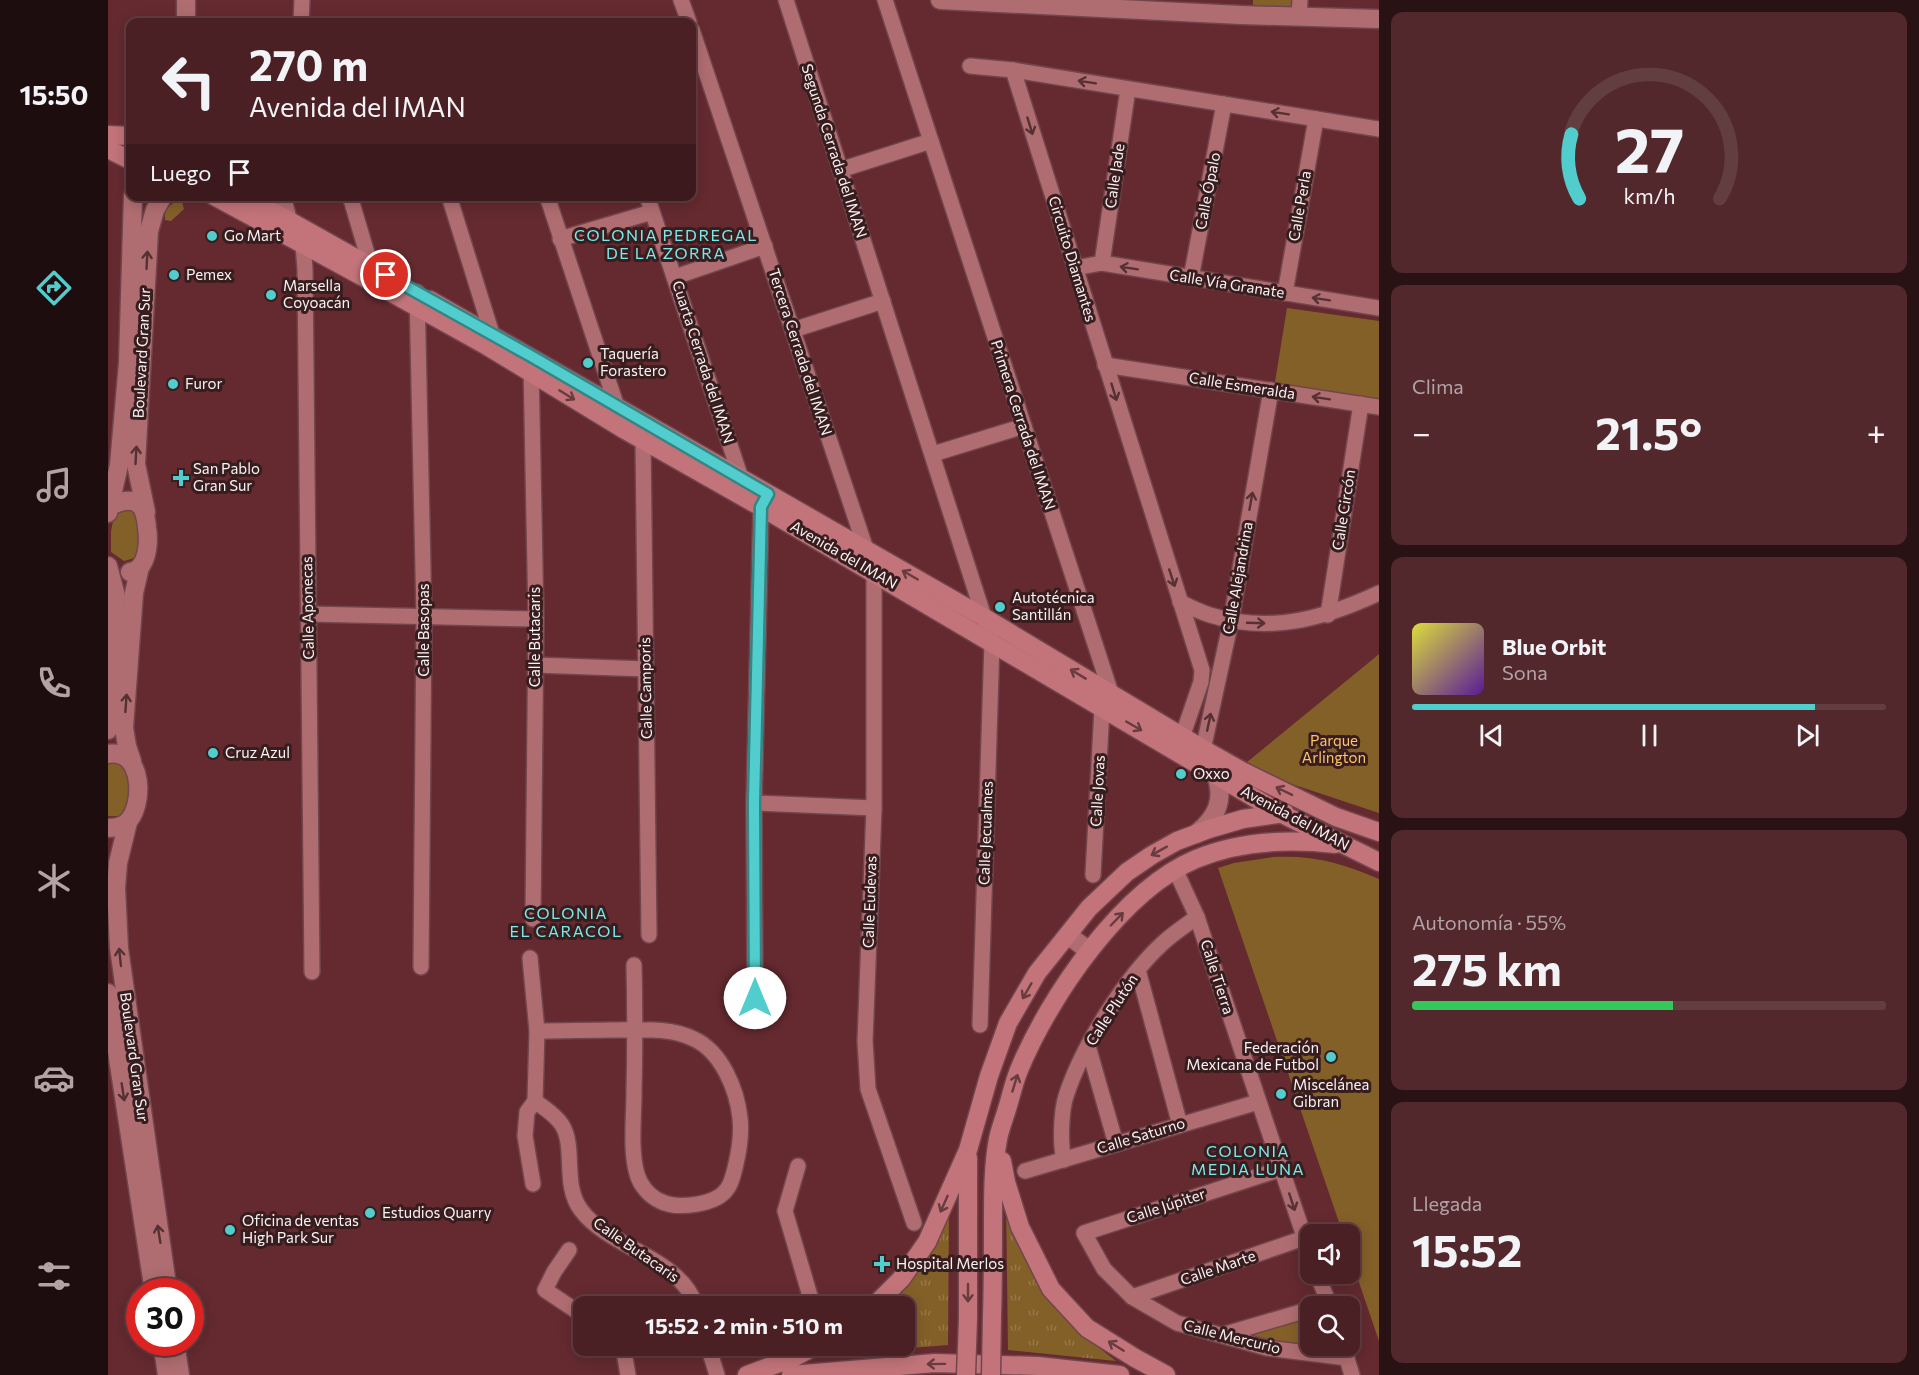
<!DOCTYPE html>
<html lang="es">
<meta charset="utf-8">
<style>
:root{--surface:#4b2024;--page:#52282c;--text:#f1f3f6;--muted:#b2a3a6;--line:#623e41;--accent:#52cdcd}
body{margin:0;font-family:Commissioner,sans-serif;background:var(--page);color:var(--text);height:100vh;display:flex;flex-direction:column;font-size:22px;white-space:nowrap}
*{box-sizing:border-box;margin:0}
p{font-size:20px;color:var(--muted)}
.icon{flex:none;width:33px;height:33px;fill:none;stroke:currentColor;stroke-width:2;stroke-linecap:round;stroke-linejoin:round}
.map{position:relative;flex:1;overflow:hidden}
.side{display:flex;flex-direction:column;gap:12px;padding:12px;background:#291214;width:540px}
.side>*{flex:none}
.hud{position:absolute;left:18px;top:18px;width:570px;height:183px;border-radius:12px;box-shadow:0 3px 15px #0003,0 0 0 2px var(--line);background:#4b2024;color:var(--text);overflow:hidden}
.fabs{position:absolute;left:1192px;top:1224px;display:grid;gap:12px}
.fabs a{display:grid;place-items:center;width:60px;height:60px;border-radius:12px;background:var(--surface);box-shadow:0 3px 15px #0003,0 0 0 2px var(--line);font-size:30px}
.speed{position:absolute;left:18px;top:1278px;display:flex;gap:12px;font-size:30px;font-weight:700;text-align:center}
.speed>*{display:grid;place-content:center;width:78px;height:78px;border-radius:50%;background:var(--surface);box-shadow:0 3px 15px #0003,0 0 0 2px var(--line);line-height:1}
.speed .limit{border:9px solid #d22;background:#fff;color:#111}
.pin{position:absolute;display:grid;place-items:center;width:51px;height:51px;color:#fff;margin:-26px;border:3px solid #fff;border-radius:50%;box-shadow:0 2px 6px #0007}
.me{position:absolute;width:66px;margin:-33px;rotate:0deg;stroke-linejoin:round;filter:drop-shadow(0 0 4px #0008)}
.turn{display:flex;align-items:center;gap:21px;height:126px;padding:0 24px;font-size:27px}
.turn .icon{width:78px;height:78px;stroke-width:2.5}
.turn b{display:block;font-size:42px;line-height:51px}
.then{display:flex;align-items:center;height:57px;padding:0 24px;background:#0003;gap:12px;font-size:22px}
.big{font-size:45px;font-weight:700;line-height:1.1}
.side .card{flex:1;display:flex;flex-direction:column;justify-content:center;gap:9px;min-width:0;padding:0 21px;border-radius:12px;background:var(--page)}
.side .dial{align-items:center;gap:0}
.dial svg{height:156px;overflow:visible;fill:none;stroke:var(--line);stroke-width:7;stroke-linecap:round;text-anchor:middle}
.dial text{fill:var(--text);stroke:none}
.song{display:flex;align-items:center;gap:18px}
.cover{width:72px;height:72px;border-radius:9px;background:linear-gradient(135deg,hsl(60 70% 55%),hsl(270 70% 35%))}
.played{height:6px;border-radius:3px;background:linear-gradient(90deg,var(--accent) 85%,var(--line) 85%)}
.keys{display:flex;justify-content:space-around;direction:ltr}
.heat{display:flex;justify-content:space-between;align-items:center;font-size:33px;direction:ltr}
.charge{height:9px;border-radius:4px;background:linear-gradient(90deg,#34c759 55%,var(--line) 0)}
.trip{position:absolute;left:465px;top:1296px;width:342px;height:60px;border-radius:12px;background:var(--surface);box-shadow:0 3px 15px #0003,0 0 0 2px var(--line);font-weight:700;line-height:60px;text-align:center}
main{display:flex;flex:1;min-height:0}
.tab-bar{display:flex;flex-direction:column;width:108px;justify-content:space-around;align-items:center;background:#1e0d0e;color:var(--muted)}
.tab-bar .icon{width:42px;height:42px}
.tab-bar .on{color:var(--accent)}
.tab-bar b{font-size:27px;color:var(--text)}
.map>svg:first-child{display:block}
</style>
<main>
<nav class="tab-bar">
<b>15:50</b>
<svg class="icon on" aria-label="directions" viewBox="0 0 24 24"><path d="M12 3l9 9-9 9-9-9zM9 14v-3h6M13 9l2 2-2 2"/></svg>
<svg class="icon" aria-label="music" viewBox="0 0 24 24"><path d="M9 18V5l10-2v13"/><circle cx="6" cy="18" r="3"/><circle cx="16" cy="16" r="3"/></svg>
<svg class="icon" aria-label="phone" viewBox="0 0 24 24"><path d="M5 4h4l2 5-3 2q2 4 5 5l2-3 5 2v4C11 20 4 13 5 4z"/></svg>
<svg class="icon" aria-label="climate" viewBox="0 0 24 24"><path d="M12 3v18M4 7l16 10M4 17L20 7"/></svg>
<svg class="icon" aria-label="car" viewBox="0 0 24 24"><path d="M5 17H2v-5l4-1 3-4h7l3 4 3 1v5h-3M9 17h6M6 11h13"/><circle cx="7" cy="17" r="2"/><circle cx="17" cy="17" r="2"/></svg>
<svg class="icon" aria-label="filters" viewBox="0 0 24 24"><path d="M4 7h16M4 17h16"/><circle cx="9" cy="7" r="2"/><circle cx="15" cy="17" r="2"/></svg>
</nav>
<div class="map">
<svg width="1271" height="1375" viewBox="0 0 1271 1375">
<defs>
<pattern id="grass-tufts" width="24" height="20" patternUnits="userSpaceOnUse" patternTransform="scale(1.5)"><rect width="24" height="20" fill="#846029"/><path d="M3 7l-1-3M5 7V3M7 7l1-3M15 17l-1-3M17 17v-4M19 17l1-3" fill="none" stroke="#967748"/></pattern>
</defs>
<rect width="100%" height="100%" fill="#642a30"/>
<g fill="url(#grass-tufts)">
<path d="M898,1195L918,1259L936,1296L972,1333L1008,1361L900,1350Z"/>
<path d="M841,1205L840,1345L704,1356L724,1346H796V1306H777Z"/>
</g>
<g fill="#846029">
<path d="M1145,0H1185V8L1145,7Z"/>
<path d="M68,201L74,202L76,209L63,221L57,220C56,210 60,207 68,201Z"/>
<path d="M1179,308L1271,321V404L1166,388Z"/>
<path d="M21,508C36,523 32,537 30,557L16,561L3,552V531L7,512Z"/>
<path d="M1271,654V813L1133,767L1270,655Z"/>
<path d="M8,761L17,766L22,778V803L12,816H0V764Z"/>
<path d="M1165,857C1206,855 1234,863 1271,879V1341L1242,1256V1234H1235L1110,868L1126,863Z"/>
<path d="M1203,1309V1346H1235L1239,1358L1112,1335Z"/>
</g>
<g fill="none" stroke-linecap="round" stroke-linejoin="round">
<defs>
<g id="minor">
<path d="M573,0L581,22"/>
<path d="M678,0L884,642L872,1025"/>
<path d="M777,0L1003,693L994,708L985,875"/>
<path d="M1191,17L1192,0"/>
<path d="M193,22L194,0"/>
<path d="M584,30L766,573V808L757,1041L760,1089L806,1223"/>
<path d="M862,66L905,70L1271,129"/>
<path d="M905,70L1094,670L1093,682L1071,746"/>
<path d="M732,170L823,141"/>
<path d="M175,196L182,222L195,245L197,269L204,972"/>
<path d="M242,196L263,267L260,272"/>
<path d="M341,196L384,334L381,341"/>
<path d="M439,196L511,413"/>
<path d="M539,196L633,478L630,484"/>
<path d="M452,239L544,212"/>
<path d="M994,263L1020,89"/>
<path d="M967,268L994,263L1271,308"/>
<path d="M567,277L657,246"/>
<path d="M1083,278L1116,104"/>
<path d="M309,292L316,616L313,967"/>
<path d="M1177,293L1208,119"/>
<path d="M685,330L775,301"/>
<path d="M423,365L428,619L425,919"/>
<path d="M997,365L1271,407"/>
<path d="M540,432L535,441L541,935"/>
<path d="M825,454L916,426"/>
<path d="M1072,602C1082,607 1092,612 1102,615C1162,634 1215,619 1271,593"/>
<path d="M200,614L428,619"/>
<path d="M1220,615L1253,404"/>
<path d="M427,665L538,669"/>
<path d="M1093,759L1123,621L1163,390"/>
<path d="M646,803L766,808"/>
<path d="M1067,869L1089,917L1203,1257"/>
<path d="M422,958L429,1031L427,1101"/>
<path d="M1030,970L1072,1125"/>
<path d="M647,998L646,803L653,507L658,498"/>
<path d="M429,1031C454,1031 480,1030 506,1030C532,1030 562,1027 586,1039C614,1052 629,1090 632,1118C634,1135 631,1152 627,1168C625,1175 624,1183 619,1189C608,1205 569,1210 552,1201C541,1196 532,1185 529,1174C522,1150 526,1117 526,1092C527,1050 527,1008 526,965"/>
<path d="M980,1046L1008,1144"/>
<path d="M427,1101C436,1108 448,1115 454,1125C468,1147 454,1185 473,1210C502,1249 572,1257 588,1306"/>
<path d="M956,1160C952,1145 953,1111 958,1096C974,1047 1017,977 1056,942C1066,933 1078,925 1089,917"/>
<path d="M690,1166L677,1211L705,1306"/>
<path d="M1173,1169L976,1233L996,1269L1024,1297L1069,1323L1159,1348L1239,1358"/>
<path d="M917,1171L1150,1102"/>
<path d="M425,1184L417,1136L419,1112L427,1101"/>
<path d="M461,1250L446,1272L437,1290L476,1316"/>
<path d="M1209,1274L1222,1306"/>
<path d="M1024,1297L1196,1238"/>
<path d="M1114,1335L1203,1309"/>
<path d="M515,1346L520,1375"/>
<path d="M600,1346L609,1375"/>
<path d="M1235,1346L1244,1375"/>
</g>
<g id="tertiary">
<path d="M832,0L1133,15L1271,19"/>
<path d="M78,22V0"/>
<path d="M2,506C26,495 37,501 39,528C41,540 40,559 31,568C28,571 25,571 22,572"/>
<path d="M38,512L28,464L41,231L47,210L55,196"/>
<path d="M0,513L11,465L20,363L25,196"/>
<path d="M0,566L8,596L4,694L0,730"/>
<path d="M0,754C36,747 37,808 18,823C13,827 7,828 0,828"/>
<path d="M24,761L19,746L16,728L26,593L32,567"/>
<path d="M20,822L10,863L8,888L11,948L60,1292"/>
<path d="M1088,834C1108,818 1117,801 1108,775"/>
<path d="M960,935L981,951"/>
<path d="M0,993L46,1292"/>
<path d="M54,1342L59,1375"/>
<path d="M67,1342L72,1375"/>
</g>
<g id="secondary">
<path d="M0,135L22,136"/>
<path d="M0,149L22,160"/>
<path d="M106,196L257,278L379,346L517,430L653,507L1172,813L1271,862"/>
<path d="M137,196L269,270"/>
<path d="M322,300L877,618L1095,749L1134,771L1228,817L1271,832"/>
<path d="M894,1161L898,1182L912,1227L943,1289L979,1328L1027,1358L1058,1375"/>
<path d="M766,1306L793,1279L819,1242L860,1150L881,1076L900,1023L929,973L981,908L1019,872L1044,855L1069,841L1101,829L1135,819L1177,813"/>
<path d="M884,1316C885,1284 885,1252 885,1221C885,1194 885,1166 890,1139C892,1129 896,1119 899,1109C903,1096 906,1082 911,1070C941,997 1014,890 1088,859C1131,841 1181,839 1227,844"/>
<path d="M860,1318V1158"/>
<path d="M639,1375L685,1358L707,1346"/>
<path d="M683,1375L827,1363L930,1366L1012,1375"/>
</g>
</defs>
<use href="#minor" stroke="#72454d" stroke-width="18"/>
<use href="#tertiary" stroke="#72454d" stroke-width="21"/>
<use href="#secondary" stroke="#72454d" stroke-width="21"/>
<use href="#minor" stroke="#af6d71" stroke-width="15"/>
<use href="#tertiary" stroke="#af6d71" stroke-width="18"/>
<use href="#secondary" stroke="#c2747a" stroke-width="18"/>
<defs>
<g id="secondary-bridge">
<path d="M858,1375L860,1318"/>
<path d="M883,1375L884,1316"/>
</g>
</defs>
<use href="#secondary-bridge" stroke="#72454d" stroke-width="21" stroke-linecap="butt"/>
<use href="#secondary-bridge" stroke="#c2747a" stroke-width="18"/>
</g>
<defs><path id="oneway-shaft" d="M-6 0H5M1.5-3L5.5 0L1.5 3" fill="none" stroke-width="1.6" stroke-linecap="round" stroke-linejoin="round" transform="scale(1.5)"/></defs>
<g stroke="#563134">
<use href="#oneway-shaft" transform="translate(979 82) rotate(-171)"/>
<use href="#oneway-shaft" transform="translate(1172 113) rotate(-171)"/>
<use href="#oneway-shaft" transform="translate(922 126) rotate(73)"/>
<use href="#oneway-shaft" transform="translate(39 260) rotate(-87)"/>
<use href="#oneway-shaft" transform="translate(1021 268) rotate(-171)"/>
<use href="#oneway-shaft" transform="translate(1213 299) rotate(-171)"/>
<use href="#oneway-shaft" transform="translate(1006 392) rotate(73)"/>
<use href="#oneway-shaft" transform="translate(1213 398) rotate(-171)"/>
<use href="#oneway-shaft" transform="translate(28 455) rotate(-87)"/>
<use href="#oneway-shaft" transform="translate(1143 501) rotate(-80)"/>
<use href="#oneway-shaft" transform="translate(1064 578) rotate(72)"/>
<use href="#oneway-shaft" transform="translate(1148 623) rotate(2)"/>
<use href="#oneway-shaft" transform="translate(18 703) rotate(-86)"/>
<use href="#oneway-shaft" transform="translate(1101 722) rotate(-78)"/>
<use href="#oneway-shaft" transform="translate(12 957) rotate(-96)"/>
<use href="#oneway-shaft" transform="translate(15 1092) rotate(81)"/>
<use href="#oneway-shaft" transform="translate(1184 1202) rotate(72)"/>
<use href="#oneway-shaft" transform="translate(51 1234) rotate(-99)"/>
</g>
<g stroke="#683b3f">
<use href="#oneway-shaft" transform="translate(459 395) rotate(32)"/>
<use href="#oneway-shaft" transform="translate(802 575) rotate(-150)"/>
<use href="#oneway-shaft" transform="translate(970 674) rotate(-149)"/>
<use href="#oneway-shaft" transform="translate(1026 726) rotate(30)"/>
<use href="#oneway-shaft" transform="translate(1176 791) rotate(-154)"/>
<use href="#oneway-shaft" transform="translate(1051 851) rotate(151)"/>
<use href="#oneway-shaft" transform="translate(1009 919) rotate(-46)"/>
<use href="#oneway-shaft" transform="translate(919 991) rotate(120)"/>
<use href="#oneway-shaft" transform="translate(907 1083) rotate(-73)"/>
<use href="#oneway-shaft" transform="translate(836 1204) rotate(114)"/>
<use href="#oneway-shaft" transform="translate(860 1293) rotate(90)"/>
<use href="#oneway-shaft" transform="translate(1008 1346) rotate(-148)"/>
<use href="#oneway-shaft" transform="translate(828 1364) rotate(179)"/>
</g>
<g fill="none" stroke-linecap="round" stroke-linejoin="round">
<defs>
<path id="route" d="M278,275L423,356L660,494L653,507L646,803L647,998"/>
</defs>
<use href="#route" stroke="#358585" stroke-width="15"/>
<use href="#route" stroke="#52cdcd" stroke-width="10"/>
</g>
<g fill="#52cdcd" stroke="#381d1f" stroke-width="2">
<circle cx="104" cy="236" r="6"/>
<circle cx="66" cy="275" r="6"/>
<circle cx="163" cy="295" r="6"/>
<circle cx="480" cy="363" r="6"/>
<circle cx="65" cy="384" r="6"/>
<path d="M70 469h6v6h6v6h-6v6h-6v-6h-6v-6h6z"/>
<circle cx="892" cy="607" r="6"/>
<circle cx="105" cy="753" r="6"/>
<circle cx="1073" cy="774" r="6"/>
<circle cx="1223" cy="1057" r="6"/>
<circle cx="1173" cy="1094" r="6"/>
<circle cx="262" cy="1213" r="6"/>
<circle cx="122" cy="1230" r="6"/>
<path d="M771 1255h6v6h6v6h-6v6h-6v-6h-6v-6h6z"/>
</g>
<g text-anchor="middle" stroke-width="6" stroke-linejoin="round" paint-order="stroke">
<g font-size="15" fill="#faf2f3" stroke="#381d1f">
<text transform="translate(726 151) rotate(72)" y="5">Segunda Cerrada del IMAN</text>
<text transform="translate(1007 176) rotate(-82)" y="5">Calle Jade</text>
<text transform="translate(1100 191) rotate(-79)" y="5">Calle Ópalo</text>
<text transform="translate(1192 206) rotate(-80)" y="5">Calle Perla</text>
<text transform="translate(964 259) rotate(73)" y="5">Circuito Diamantes</text>
<text transform="translate(1119 284) rotate(9)" y="5">Calle Vía Granate</text>
<text transform="translate(692 352) rotate(72)" y="5">Tercera Cerrada del IMAN</text>
<text transform="translate(34 353) rotate(-87)" y="5">Boulevard Gran Sur</text>
<text transform="translate(595 362) rotate(72)" y="5">Cuarta Cerrada del IMAN</text>
<text transform="translate(1134 386) rotate(9)" y="5">Calle Esmeralda</text>
<text transform="translate(915 425) rotate(72)" y="5">Primera Cerrada del IMAN</text>
<text transform="translate(1236 510) rotate(-81)" y="5">Calle Circón</text>
<text transform="translate(736 555) rotate(30)" y="5">Avenida del IMAN</text>
<text transform="translate(1130 578) rotate(-80)" y="5">Calle Alejandrina</text>
<text transform="translate(200 608) rotate(-91)" y="5">Calle Aponecas</text>
<text transform="translate(316 630) rotate(-90)" y="5">Calle Basopas</text>
<text transform="translate(427 637) rotate(-90)" y="5">Calle Butacaris</text>
<text transform="translate(538 688) rotate(-91)" y="5">Calle Camporis</text>
<text transform="translate(990 791) rotate(-87)" y="5">Calle Jovas</text>
<text transform="translate(1187 818) rotate(28)" y="5">Avenida del IMAN</text>
<text transform="translate(878 833) rotate(-88)" y="5">Calle Jecualmes</text>
<text transform="translate(762 902) rotate(-88)" y="5">Calle Eudevas</text>
<text transform="translate(1109 977) rotate(72)" y="5">Calle Tierra</text>
<text transform="translate(1004 1010) rotate(-57)" y="5">Calle Plutón</text>
<text transform="translate(26 1057) rotate(82)" y="5">Boulevard Gran Sur</text>
<text transform="translate(1033 1136) rotate(-17)" y="5">Calle Saturno</text>
<text transform="translate(1058 1206) rotate(-18)" y="5">Calle Júpiter</text>
<text transform="translate(528 1250) rotate(35)" y="5">Calle Butacaris</text>
<text transform="translate(1110 1268) rotate(-19)" y="5">Calle Marte</text>
<text transform="translate(1124 1337) rotate(14)" y="5">Calle Mercurio</text>
</g>
<g font-size="15" fill="#faf2f3" stroke="#381d1f" text-anchor="start">
<text x="116" y="241">Go Mart</text>
<text x="78" y="280">Pemex</text>
<text x="175" y="291">Marsella<tspan x="175" dy="17">Coyoacán</tspan></text>
<text x="492" y="359">Taquería<tspan x="492" dy="17">Forastero</tspan></text>
<text x="77" y="389">Furor</text>
<text x="85" y="474">San Pablo<tspan x="85" dy="17">Gran Sur</tspan></text>
<text x="904" y="603">Autotécnica<tspan x="904" dy="17">Santillán</tspan></text>
<text x="117" y="758">Cruz Azul</text>
<text x="1085" y="779">Oxxo</text>
<text x="1211" y="1053" text-anchor="end">Federación<tspan x="1211" dy="17">Mexicana de Futbol</tspan></text>
<text x="1185" y="1090">Miscelánea<tspan x="1185" dy="17">Gibran</tspan></text>
<text x="274" y="1218">Estudios Quarry</text>
<text x="134" y="1226">Oficina de ventas<tspan x="134" dy="17">High Park Sur</tspan></text>
<text x="788" y="1269">Hospital Merlos</text>
</g>
<g font-size="15" fill="#fec36b" stroke="#381d1f">
<text x="1226" y="746">Parque<tspan x="1226" dy="17">Arlington</tspan></text>
</g>
<g font-size="16" letter-spacing="1.5" fill="#7ce8e9" stroke="#381d1f">
<text x="558" y="241">COLONIA PEDREGAL<tspan x="558" dy="18">DE LA ZORRA</tspan></text>
<text x="458" y="919">COLONIA<tspan x="458" dy="18">EL CARACOL</tspan></text>
<text x="1140" y="1157">COLONIA<tspan x="1140" dy="18">MEDIA LUNA</tspan></text>
</g>
</g>
</svg>
<div class="fabs">
<a><svg class="icon" aria-label="sound" viewBox="0 0 24 24"><path d="M4 9h4l5-4v14l-5-4H4zM17 9q2 3 0 6"/></svg></a>
<a><svg class="icon" aria-label="search" viewBox="0 0 24 24"><circle cx="10" cy="10" r="6"/><path d="M15 15l6 6"/></svg></a>
</div>
<div class="speed"><div class="limit">30</div></div>
<div class="pin" style="left:278px;top:275px;background:#d93025"><svg class="icon" aria-label="arrive" viewBox="0 0 24 24"><path d="M6 21V4h12l-3 4 3 4H6"/></svg></div>
<svg class="me" style="left:647px;top:998px" viewBox="-20 -20 40 40"><circle r="19" fill="#fff"/><path d="M0-13L10 11 0 6-10 11z" fill="#52cdcd"/></svg>
<div class="trip">15:52 · 2 min · 510 m</div>
<div class="hud">
<div class="turn"><svg class="icon" aria-label="left" viewBox="0 0 24 24"><path d="M17 20v-9H6M10 6l-5 5 5 5"/></svg><div><b>270 m</b>Avenida del IMAN</div></div>
<div class="then">Luego<svg class="icon" aria-label="arrive" viewBox="0 0 24 24"><path d="M6 21V4h12l-3 4 3 4H6"/></svg></div>
</div>
</div>
<section class="side">
<div class="card dial"><svg viewBox="0 0 100 80">
<path d="M14 69A42 42 0 1 1 86 69"/>
<path d="M14 69A42 42 0 0 1 10 36" stroke="#52cdcd"/>
<text x="50" y="56" font-size="32" font-weight="700">27</text>
<text x="50" y="72" font-size="11">km/h</text>
</svg></div>
<div class="card"><p>Clima</p>
<div class="heat"><a>−</a><b class="big">21.5°</b><a>+</a></div>
</div>
<div class="card">
<div class="song"><i class="cover"></i><div><b>Blue Orbit</b><p>Sona</p></div></div>
<div class="played"></div>
<div class="keys"><svg class="icon" aria-label="previous" viewBox="0 0 24 24"><path d="M18 5L8 12l10 7zM5 5v14"/></svg><svg class="icon" aria-label="pause" viewBox="0 0 24 24"><path d="M8 5v14M16 5v14"/></svg><svg class="icon" aria-label="next" viewBox="0 0 24 24"><path d="M6 5l10 7-10 7zM19 5v14"/></svg></div>
</div>
<div class="card"><p>Autonomía · 55%</p><b class="big">275 km</b><div class="charge"></div></div>
<div class="card"><p>Llegada</p><b class="big">15:52</b></div>
</section>
</main>
